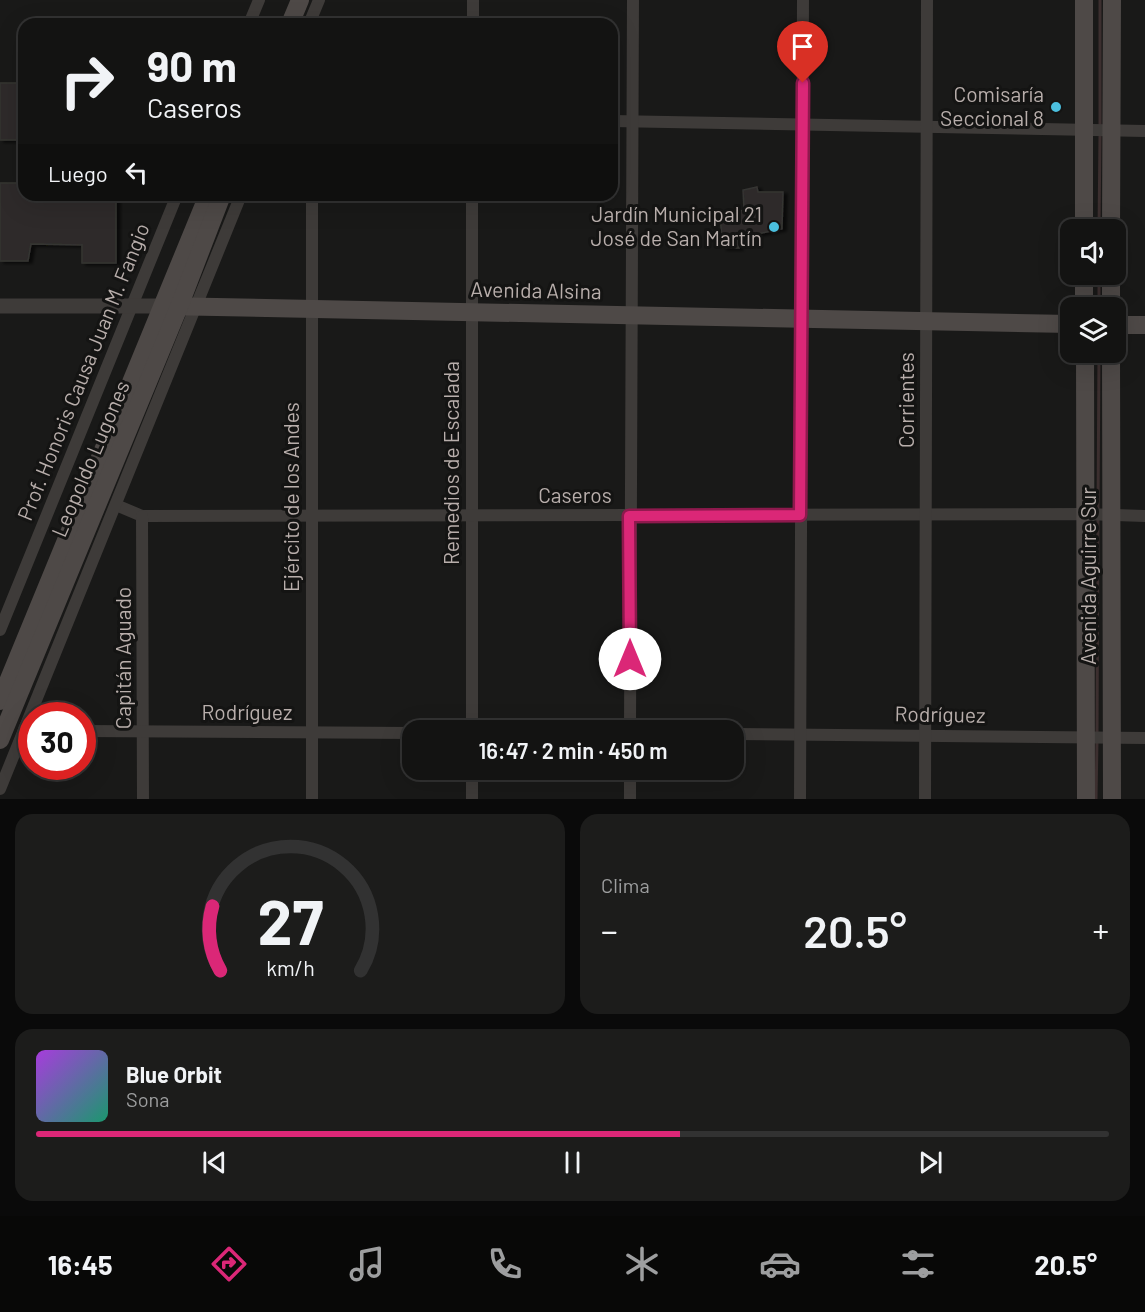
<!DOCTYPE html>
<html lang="es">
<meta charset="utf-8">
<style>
:root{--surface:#131312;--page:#1c1c1b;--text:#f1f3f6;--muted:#9d9e9f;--line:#323232;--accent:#db2777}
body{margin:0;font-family:Barlow,sans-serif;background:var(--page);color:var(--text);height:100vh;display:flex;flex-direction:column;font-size:22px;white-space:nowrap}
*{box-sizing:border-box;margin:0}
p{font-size:20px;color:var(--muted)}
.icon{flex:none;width:33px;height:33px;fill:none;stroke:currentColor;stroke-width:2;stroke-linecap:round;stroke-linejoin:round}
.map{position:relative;height:799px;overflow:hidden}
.details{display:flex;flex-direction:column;gap:15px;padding:15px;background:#0a0a0a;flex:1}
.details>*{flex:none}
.top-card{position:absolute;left:18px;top:18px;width:600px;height:183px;border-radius:18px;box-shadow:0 6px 24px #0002,0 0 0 2px var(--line);background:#131312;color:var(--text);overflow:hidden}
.buttons{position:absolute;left:1060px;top:219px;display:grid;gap:12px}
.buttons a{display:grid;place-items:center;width:66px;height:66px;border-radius:12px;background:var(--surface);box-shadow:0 6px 24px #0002,0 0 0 2px var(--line);font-size:30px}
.speed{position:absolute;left:18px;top:702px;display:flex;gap:12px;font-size:30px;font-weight:700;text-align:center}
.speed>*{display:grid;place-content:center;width:78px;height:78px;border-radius:50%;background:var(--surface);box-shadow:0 6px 24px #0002,0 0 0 2px var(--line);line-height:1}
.speed .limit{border:9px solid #d22;background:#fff;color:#111}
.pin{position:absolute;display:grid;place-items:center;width:51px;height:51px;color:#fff;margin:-62px -26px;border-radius:50% 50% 50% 0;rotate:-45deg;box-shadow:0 0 6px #0007}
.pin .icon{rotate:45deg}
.me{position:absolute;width:66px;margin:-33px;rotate:0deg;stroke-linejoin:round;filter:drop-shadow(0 0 4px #0008)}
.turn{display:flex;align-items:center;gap:21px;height:126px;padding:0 30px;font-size:27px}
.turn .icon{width:78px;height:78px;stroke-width:2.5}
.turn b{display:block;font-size:42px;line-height:51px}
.then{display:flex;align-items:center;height:57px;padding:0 30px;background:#0003;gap:12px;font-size:22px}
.big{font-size:45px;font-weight:600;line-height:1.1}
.details .tile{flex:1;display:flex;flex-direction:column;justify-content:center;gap:9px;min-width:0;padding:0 21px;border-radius:18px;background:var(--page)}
.details .dial{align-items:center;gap:0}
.dial svg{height:156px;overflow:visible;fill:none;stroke:var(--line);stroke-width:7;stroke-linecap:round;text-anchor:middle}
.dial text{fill:var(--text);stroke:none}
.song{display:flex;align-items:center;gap:18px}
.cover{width:72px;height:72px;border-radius:9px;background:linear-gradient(135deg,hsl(280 70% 55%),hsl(160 70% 35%))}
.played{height:6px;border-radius:3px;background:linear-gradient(90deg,var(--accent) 60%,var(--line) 60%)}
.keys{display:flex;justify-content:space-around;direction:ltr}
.heat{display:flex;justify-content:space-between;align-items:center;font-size:33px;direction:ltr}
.details .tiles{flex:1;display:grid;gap:15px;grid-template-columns:1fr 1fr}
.tile:last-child{grid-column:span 2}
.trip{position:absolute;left:402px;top:720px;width:342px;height:60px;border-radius:18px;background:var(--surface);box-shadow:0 6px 24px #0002,0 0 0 2px var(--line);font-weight:600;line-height:60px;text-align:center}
.tab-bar{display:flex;height:96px;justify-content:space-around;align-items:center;background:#080807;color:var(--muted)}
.tab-bar .icon{width:42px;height:42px}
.tab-bar .on{color:var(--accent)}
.tab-bar b{font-size:27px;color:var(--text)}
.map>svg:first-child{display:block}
</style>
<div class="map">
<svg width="1145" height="799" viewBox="0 0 1145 799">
<defs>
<filter id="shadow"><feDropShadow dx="4" dy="2" stdDeviation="1.5" flood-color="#0009"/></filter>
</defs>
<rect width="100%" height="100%" fill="#191918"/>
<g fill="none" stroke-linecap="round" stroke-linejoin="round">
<g stroke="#3c2f2f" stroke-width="3">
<path d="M1100,127V0"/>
<path d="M1099,230L1100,134"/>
<path d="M1099,308V274"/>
<path d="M1098,510L1099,352"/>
<path d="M1097,735L1098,516"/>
<path d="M1096,799L1097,741"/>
</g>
</g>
<g fill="#2d2c2b" stroke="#353432" stroke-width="1.5" filter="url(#shadow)">
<rect x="0" y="83" width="24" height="57"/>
<path d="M0,183H24V195L29,196L116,195V263H82V245L31,244L28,261H0Z"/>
<path d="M757,187L758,192H783L782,229L737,238L739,248H723L720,217L744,210L743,190Z"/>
</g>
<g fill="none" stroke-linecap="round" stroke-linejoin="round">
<g stroke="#3e3b39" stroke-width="12">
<path d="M249,24L259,0"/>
<path d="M309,24L319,0"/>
<path d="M473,24V0"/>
<path d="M612,121L1145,131"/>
<path d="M472,195V730"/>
<path d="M116,505L142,516L1085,514L1145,516"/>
<path d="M142,516L143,799"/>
<path d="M0,630L177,195"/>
<path d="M630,730L633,0"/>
<path d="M82,731L412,733"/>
<path d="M734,734L1145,738"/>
<path d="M0,789L241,195"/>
<path d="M312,799V195"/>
<path d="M472,799V770"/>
<path d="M630,799V770"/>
<path d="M800,799L803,0"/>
<path d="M925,799L927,0"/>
</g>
<path stroke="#3e3b39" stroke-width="15" d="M0,306H163"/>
<g stroke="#4e4947" stroke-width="18">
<path d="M1084,0V230"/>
<path d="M290,24L300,0"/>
<path d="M1111,230L1112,0"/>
<path d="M1084,274V308"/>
<path d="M163,306L1071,324"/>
<path d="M1111,308V274"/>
<path d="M1116,325H1145"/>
<path d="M1085,352L1086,799"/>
<path d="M1111,352L1112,799"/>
<path d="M0,701L208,195"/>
<path d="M0,740L179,307L222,195"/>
</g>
</g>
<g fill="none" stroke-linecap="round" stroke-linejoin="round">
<defs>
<path id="route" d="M630,659L629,516L800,515L803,83"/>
</defs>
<use href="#route" stroke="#8e194d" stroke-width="15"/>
<use href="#route" stroke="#db2777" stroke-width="10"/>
</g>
<g fill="#4bbfde" stroke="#141413" stroke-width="2">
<circle cx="1056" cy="107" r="6"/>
<circle cx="774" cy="227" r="6"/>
</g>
<g text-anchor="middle" stroke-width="6" stroke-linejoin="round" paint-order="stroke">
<g font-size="21" fill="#b8aeab" stroke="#141413" text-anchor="end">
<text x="1044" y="102">Comisaría<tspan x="1044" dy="24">Seccional 8</tspan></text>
<text x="762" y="222">Jardín Municipal 21<tspan x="762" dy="24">José de San Martín</tspan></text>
</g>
<g font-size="21" fill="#b8aeab" stroke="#141413">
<text transform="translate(536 291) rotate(1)" y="7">Avenida Alsina</text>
<text transform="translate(84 372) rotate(-68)" y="7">Prof. Honoris Causa Juan M. Fangio</text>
<text transform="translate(907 400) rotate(-90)" y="7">Corrientes</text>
<text transform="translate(91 459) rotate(-67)" y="7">Leopoldo Lugones</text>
<text transform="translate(452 463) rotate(-90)" y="7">Remedios de Escalada</text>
<text x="575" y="503">Caseros</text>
<text transform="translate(292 497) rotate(-90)" y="7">Ejército de los Andes</text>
<text transform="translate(1089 576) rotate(-90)" y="7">Avenida Aguirre Sur</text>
<text transform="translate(124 658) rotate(-90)" y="7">Capitán Aguado</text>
<text x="247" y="720">Rodríguez</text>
<text transform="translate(940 715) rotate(1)" y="7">Rodríguez</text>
</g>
</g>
</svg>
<div class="buttons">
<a><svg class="icon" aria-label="sound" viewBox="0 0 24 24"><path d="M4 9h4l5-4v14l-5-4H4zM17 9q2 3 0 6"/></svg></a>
<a><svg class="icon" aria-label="layers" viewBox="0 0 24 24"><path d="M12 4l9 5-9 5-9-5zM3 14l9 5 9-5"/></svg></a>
</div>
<div class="speed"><div class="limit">30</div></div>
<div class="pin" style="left:803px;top:83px;background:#d93025"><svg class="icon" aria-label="arrive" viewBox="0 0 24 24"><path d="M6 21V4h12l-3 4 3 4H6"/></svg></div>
<svg class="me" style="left:630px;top:659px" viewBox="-20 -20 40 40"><circle r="19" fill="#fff"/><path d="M0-13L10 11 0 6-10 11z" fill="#db2777"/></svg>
<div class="trip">16:47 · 2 min · 450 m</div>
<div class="top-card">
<div class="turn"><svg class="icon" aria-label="right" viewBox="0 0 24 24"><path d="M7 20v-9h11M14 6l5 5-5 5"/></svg><div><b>90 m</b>Caseros</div></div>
<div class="then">Luego<svg class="icon" aria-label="left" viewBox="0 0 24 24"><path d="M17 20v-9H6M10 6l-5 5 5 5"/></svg></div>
</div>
</div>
<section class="details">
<div class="tiles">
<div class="tile dial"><svg viewBox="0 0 100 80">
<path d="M14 69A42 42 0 1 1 86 69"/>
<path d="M14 69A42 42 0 0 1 10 36" stroke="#db2777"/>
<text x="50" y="56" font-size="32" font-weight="700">27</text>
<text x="50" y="72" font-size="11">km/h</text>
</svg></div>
<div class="tile"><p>Clima</p>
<div class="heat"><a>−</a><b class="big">20.5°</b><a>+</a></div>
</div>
<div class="tile">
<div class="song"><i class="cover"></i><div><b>Blue Orbit</b><p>Sona</p></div></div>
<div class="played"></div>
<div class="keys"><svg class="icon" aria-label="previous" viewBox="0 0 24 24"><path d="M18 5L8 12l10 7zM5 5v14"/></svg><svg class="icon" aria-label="pause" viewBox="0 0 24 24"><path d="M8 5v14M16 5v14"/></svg><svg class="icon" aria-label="next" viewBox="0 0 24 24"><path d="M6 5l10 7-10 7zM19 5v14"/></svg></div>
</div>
</div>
</section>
<nav class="tab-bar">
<b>16:45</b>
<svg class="icon on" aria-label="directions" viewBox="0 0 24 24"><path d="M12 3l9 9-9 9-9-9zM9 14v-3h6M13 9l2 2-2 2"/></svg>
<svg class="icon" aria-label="music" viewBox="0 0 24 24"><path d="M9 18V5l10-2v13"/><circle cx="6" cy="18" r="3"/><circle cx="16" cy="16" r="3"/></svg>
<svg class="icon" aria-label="phone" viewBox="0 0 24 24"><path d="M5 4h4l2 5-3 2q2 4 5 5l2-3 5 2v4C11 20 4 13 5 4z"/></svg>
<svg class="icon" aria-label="climate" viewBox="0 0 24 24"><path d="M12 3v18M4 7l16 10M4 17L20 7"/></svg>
<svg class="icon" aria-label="car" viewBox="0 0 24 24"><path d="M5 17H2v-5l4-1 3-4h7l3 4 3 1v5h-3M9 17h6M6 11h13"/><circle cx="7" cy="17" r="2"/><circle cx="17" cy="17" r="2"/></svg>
<svg class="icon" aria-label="filters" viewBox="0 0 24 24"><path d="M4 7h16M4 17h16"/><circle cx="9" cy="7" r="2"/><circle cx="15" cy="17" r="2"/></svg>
<b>20.5°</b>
</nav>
